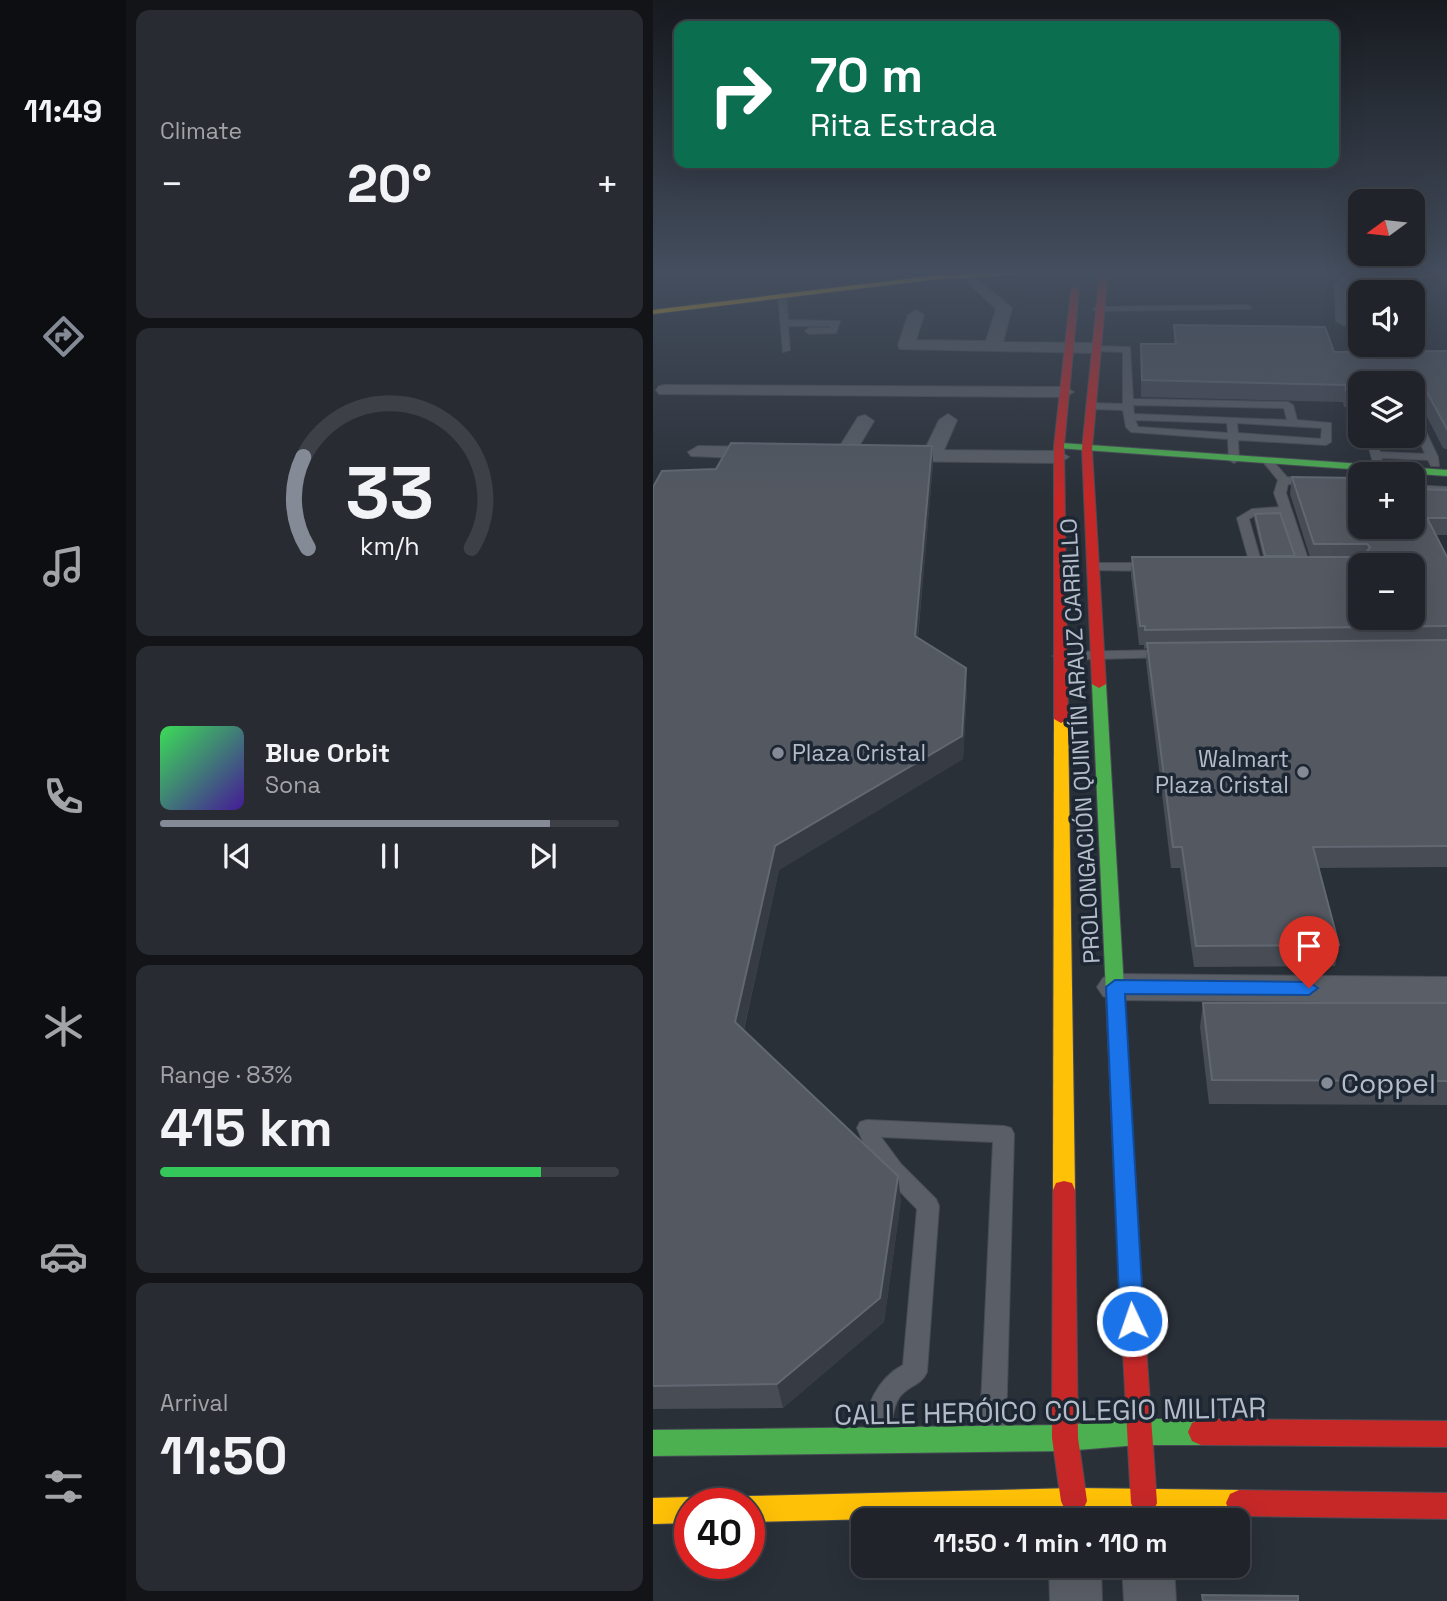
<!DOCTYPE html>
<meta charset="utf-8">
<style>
:root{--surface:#20242a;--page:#282c32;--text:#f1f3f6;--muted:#a2a4a8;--line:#3d4147;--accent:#848b96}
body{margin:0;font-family:"Space Grotesk",sans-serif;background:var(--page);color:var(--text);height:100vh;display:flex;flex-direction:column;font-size:26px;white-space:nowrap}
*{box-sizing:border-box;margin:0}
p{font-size:23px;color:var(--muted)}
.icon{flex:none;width:38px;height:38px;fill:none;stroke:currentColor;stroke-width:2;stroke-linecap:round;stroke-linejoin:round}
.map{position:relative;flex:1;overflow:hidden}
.drawer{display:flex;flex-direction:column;gap:10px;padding:10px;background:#121417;width:527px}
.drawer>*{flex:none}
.top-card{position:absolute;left:21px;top:21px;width:665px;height:147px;border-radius:14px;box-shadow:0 7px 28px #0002,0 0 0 2px var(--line);background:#0b6e4f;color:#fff;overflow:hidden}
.needle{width:46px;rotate:255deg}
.buttons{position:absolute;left:695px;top:189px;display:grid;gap:14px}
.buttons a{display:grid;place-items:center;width:77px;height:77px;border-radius:14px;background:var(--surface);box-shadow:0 7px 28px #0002,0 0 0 2px var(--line);font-size:35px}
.speed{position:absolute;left:21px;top:1488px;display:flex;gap:14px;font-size:35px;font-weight:700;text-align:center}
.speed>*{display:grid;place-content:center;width:91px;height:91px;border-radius:50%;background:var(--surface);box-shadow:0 7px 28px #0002,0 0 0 2px var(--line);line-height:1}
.speed .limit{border:10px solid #d22;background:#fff;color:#111}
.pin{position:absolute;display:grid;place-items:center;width:60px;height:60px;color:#fff;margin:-72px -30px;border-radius:50% 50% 50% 0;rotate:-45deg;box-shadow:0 0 7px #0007}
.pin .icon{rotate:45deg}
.me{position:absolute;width:77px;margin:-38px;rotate:357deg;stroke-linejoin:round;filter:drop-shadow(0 0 5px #0008)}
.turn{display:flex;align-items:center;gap:24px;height:147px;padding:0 21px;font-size:32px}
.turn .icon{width:91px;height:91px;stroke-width:2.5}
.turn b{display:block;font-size:49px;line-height:60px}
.big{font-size:52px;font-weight:700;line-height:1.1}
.drawer .widget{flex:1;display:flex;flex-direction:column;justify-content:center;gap:10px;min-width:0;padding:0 24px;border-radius:14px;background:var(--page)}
.drawer .dial{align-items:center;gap:0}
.dial svg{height:182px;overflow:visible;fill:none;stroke:var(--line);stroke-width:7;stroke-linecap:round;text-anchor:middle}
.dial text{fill:var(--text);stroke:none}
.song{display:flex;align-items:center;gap:21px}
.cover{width:84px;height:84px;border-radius:10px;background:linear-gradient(135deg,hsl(130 70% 55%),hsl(260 70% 35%))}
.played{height:7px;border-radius:4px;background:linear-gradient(90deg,var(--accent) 85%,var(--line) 85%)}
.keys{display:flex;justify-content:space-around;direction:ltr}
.heat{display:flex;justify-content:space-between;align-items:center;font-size:38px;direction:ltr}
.charge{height:10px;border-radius:5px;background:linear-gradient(90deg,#34c759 83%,var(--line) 0)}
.trip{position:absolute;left:198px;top:1508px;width:399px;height:70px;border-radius:14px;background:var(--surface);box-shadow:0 7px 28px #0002,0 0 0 2px var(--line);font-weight:700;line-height:70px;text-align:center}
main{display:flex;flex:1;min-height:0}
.tabs{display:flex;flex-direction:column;width:126px;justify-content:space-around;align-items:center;background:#0d0e11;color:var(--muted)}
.tabs .icon{width:49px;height:49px}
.tabs .selected{color:var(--accent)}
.tabs b{font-size:32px;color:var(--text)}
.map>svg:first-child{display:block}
</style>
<main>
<nav class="tabs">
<b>11:49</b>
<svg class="icon selected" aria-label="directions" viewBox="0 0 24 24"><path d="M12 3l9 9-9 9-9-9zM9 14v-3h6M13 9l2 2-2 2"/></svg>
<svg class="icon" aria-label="music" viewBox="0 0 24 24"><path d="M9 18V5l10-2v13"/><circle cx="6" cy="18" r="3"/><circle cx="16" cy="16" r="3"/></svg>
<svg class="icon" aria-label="phone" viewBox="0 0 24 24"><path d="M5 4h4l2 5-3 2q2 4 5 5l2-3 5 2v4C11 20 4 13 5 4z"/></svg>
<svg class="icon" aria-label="climate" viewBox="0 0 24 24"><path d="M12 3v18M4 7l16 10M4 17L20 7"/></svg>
<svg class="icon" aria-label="car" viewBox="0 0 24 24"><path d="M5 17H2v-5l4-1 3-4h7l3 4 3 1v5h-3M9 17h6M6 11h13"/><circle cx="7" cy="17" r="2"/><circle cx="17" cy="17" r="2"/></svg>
<svg class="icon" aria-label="filters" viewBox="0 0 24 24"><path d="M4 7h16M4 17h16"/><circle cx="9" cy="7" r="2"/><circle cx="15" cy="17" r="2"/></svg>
</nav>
<section class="drawer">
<div class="widget"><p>Climate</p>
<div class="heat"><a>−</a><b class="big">20°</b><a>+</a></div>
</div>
<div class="widget dial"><svg viewBox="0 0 100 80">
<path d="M14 69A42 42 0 1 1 86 69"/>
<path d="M14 69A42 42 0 0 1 12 29" stroke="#848b96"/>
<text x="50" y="56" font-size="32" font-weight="700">33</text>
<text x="50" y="72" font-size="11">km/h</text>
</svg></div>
<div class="widget">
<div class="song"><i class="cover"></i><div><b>Blue Orbit</b><p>Sona</p></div></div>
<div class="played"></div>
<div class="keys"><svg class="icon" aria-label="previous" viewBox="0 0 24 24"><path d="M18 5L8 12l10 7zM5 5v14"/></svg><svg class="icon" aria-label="pause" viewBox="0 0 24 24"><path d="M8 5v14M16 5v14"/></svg><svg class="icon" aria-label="next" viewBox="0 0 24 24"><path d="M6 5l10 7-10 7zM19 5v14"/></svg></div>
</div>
<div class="widget"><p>Range · 83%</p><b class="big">415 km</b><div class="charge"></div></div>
<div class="widget"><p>Arrival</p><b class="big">11:50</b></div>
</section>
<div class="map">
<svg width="795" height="1601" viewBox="0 0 795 1601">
<rect width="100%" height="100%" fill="#2a3038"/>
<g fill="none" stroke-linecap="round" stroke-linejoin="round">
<defs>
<g id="lane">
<path d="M129,293L133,295L135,320L187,321L183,333L156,334L152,331L156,328H177L178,326H135L137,350L130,352L125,295Z"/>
<path d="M594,305L598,307L597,309L444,311L440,309L444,307Z"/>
<path d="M441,346L477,347L480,399L635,402L640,405L644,420L678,423V442L673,445L585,440L586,460L581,463L576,460L575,439L478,432L473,427L470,410L438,409L433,406L438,403L470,404V352L444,351L441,350ZM480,405L631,408L634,420L481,414ZM482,420L574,423L575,433L485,427ZM584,423L669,428L668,439L585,433Z"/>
<path d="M760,412L765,415L785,457L786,466H778L775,460L729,458L728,463H720L713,436H723L727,452L772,454L760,425Z"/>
<path d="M611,460H619L634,477L659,480L664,483L659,486L635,484L633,493L658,568L656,571L652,572L646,568L628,514H605L596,519L610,568L604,572L598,568L584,518L599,509L626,507L621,493L625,480L610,462Z"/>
<path d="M760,485L795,487V493L760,491Z"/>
<path d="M441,563H498L504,567L498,571L437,570L435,567Z"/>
<path d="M513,650L518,651L520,654L518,657L407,660L400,656L407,652Z"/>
<path d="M214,1120L351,1126L358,1128L361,1134L353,1427L349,1436L340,1440L331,1436L327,1427L340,1142L228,1137L248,1164L283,1199L286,1206L274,1372C269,1385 254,1386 246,1398C239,1408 240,1424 235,1436L226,1440L217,1436C206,1410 227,1377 250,1365L264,1209C239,1184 217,1161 204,1128L207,1122Z"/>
</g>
<g id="street">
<path d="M315,271L359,308L350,342L444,343L452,348L444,353L247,349L245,345L255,315L263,310L271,315L263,340L333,341L343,309L310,278L308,275Z"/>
<path d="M684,271L695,274L699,321L691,326L683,321L681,274Z"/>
<path d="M12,385L412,387L421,392L412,397L6,394L3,390L6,386Z"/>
<path d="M295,414L304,420L291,450L406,451L416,457L406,463L241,461L231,455L241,449H272L286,420Z"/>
<path d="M212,415L221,421L199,458L192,460L185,458L182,454L205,417Z"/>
<path d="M45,446L111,447L121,453L111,459L38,456L35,452Z"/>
<path d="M462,974L795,977V1003L462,1000L450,996L444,987L450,978Z"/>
<path d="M396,1566H448L449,1601H397Z"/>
<path d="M469,1566H521L523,1601H471Z"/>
</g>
<g id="fast">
<path d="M408,443L795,470V476L404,448V444Z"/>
<path d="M446,680L453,684L487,1259L484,1266L476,1269L468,1266L465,1259L439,684Z"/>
<path d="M485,1419H548L557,1423L561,1432L557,1441L548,1445H485L412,1451L0,1456V1430L412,1425Z"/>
</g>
<g id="slow">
<path d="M362,271H526L522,273L376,274L277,280L0,314V310L277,276Z"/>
<path d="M408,715L415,719L422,1190L419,1197L411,1199L403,1197L400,1190L401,719Z"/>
<path d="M421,1488L586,1490L595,1494L599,1503L595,1512L586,1516L421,1514L96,1522V1503H85L87,1500L96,1496Z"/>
<path d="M37,1497L48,1503H37V1523L0,1524V1498Z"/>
</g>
<g id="jam">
<path d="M447,271H455L439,449L453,684L446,688L439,684L429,449Z"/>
<path d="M518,271L795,274V278L522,273Z"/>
<path d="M422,288L426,290L411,446L415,719L408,723L401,719V446L418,290Z"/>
<path d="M411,1181L419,1183L422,1190L425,1438L434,1501L430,1510L421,1514L412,1510L408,1501L399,1438L400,1190L403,1183Z"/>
<path d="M476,1249L484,1252L487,1259L504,1503L500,1512L491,1516L482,1512L478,1503L465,1259L468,1252Z"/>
<path d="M548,1419L795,1421V1447L548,1445L539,1441L535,1432L539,1423Z"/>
<path d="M586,1490L795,1493V1519L586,1516L577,1512L573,1503L577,1494Z"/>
</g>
</defs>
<use href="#lane" stroke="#484c55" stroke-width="2"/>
<use href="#street" stroke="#484c55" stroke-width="2"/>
<use href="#fast" stroke="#484c55" stroke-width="2"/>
<use href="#slow" stroke="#484c55" stroke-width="2"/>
<use href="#jam" stroke="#484c55" stroke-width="2"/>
<use href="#lane" fill="#5a5e66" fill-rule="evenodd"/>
<use href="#street" fill="#5a5e66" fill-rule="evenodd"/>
<use href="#fast" fill="#4caf50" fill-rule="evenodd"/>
<use href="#slow" fill="#ffc107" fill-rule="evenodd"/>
<use href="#jam" fill="#c62828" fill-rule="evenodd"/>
</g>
<g fill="#474c55">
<path d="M521,325L681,352L795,351V450L790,448L770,409H760V383H707V408L691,407L690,402L488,397V344H521Z"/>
<path d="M279,446L280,464L265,638L314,689L310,759L126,870L91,1030L248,1200L231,1322L130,1408L0,1409V487L63,469Z"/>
<path d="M639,477L707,527L795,490V535H782L795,559V867L666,868L686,945L682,966L541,967L527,868H518L493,662L494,648L491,649V645H486L478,575L479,557H610L601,519L602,514L642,557H657L637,494Z"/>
<path d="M550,1003H795V1105L556,1104L547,1027Z"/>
</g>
<g fill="#373c44">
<path d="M279,446L280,464L263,657L262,636Z"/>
<path d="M313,668L314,689L310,759L126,870L87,1046L82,1022L122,846Z"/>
<path d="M245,1176L248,1200L231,1322L130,1408L124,1384Z"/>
</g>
<g fill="#535861" stroke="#626872" stroke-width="2" fill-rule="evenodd">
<path d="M521,325L672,327L681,352L795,351V431L774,392H760V383H707V390H693V385L489,380L488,344H523Z"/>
<path d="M78,443L279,446L262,636L313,668L309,736L122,846L82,1022L245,1176L227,1298L124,1384L0,1386V487L9,471L63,469Z"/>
<path d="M639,477L707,478V527H760V489L795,490V518H774L795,559V626L492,630V626H487L479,557H710L717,547L714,544H661ZM707,565H760V618H707Z"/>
<path d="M627,513L642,556H612L602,514Z"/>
<path d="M795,640V846L660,847L686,945L543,946L529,847H520L494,643Z"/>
<path d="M550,1003H795V1081L559,1080Z"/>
<path d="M549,1595L645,1596V1601H550Z"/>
</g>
<linearGradient id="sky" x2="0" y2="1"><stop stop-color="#171a1f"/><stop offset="0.55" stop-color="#444e5e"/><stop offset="1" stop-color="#444e5e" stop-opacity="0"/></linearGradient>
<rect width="795" height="495" fill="url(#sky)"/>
<path fill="#1a73e8" stroke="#114b97" stroke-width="2" d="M462,980L656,982L665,988L656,995L472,994L491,1321L487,1329L479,1332L470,1329L467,1321L453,987Z"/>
<g fill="#848b96" stroke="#1d2633" stroke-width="2.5">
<circle cx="125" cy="753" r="7"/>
<circle cx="650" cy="772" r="7"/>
<circle cx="674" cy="1083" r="7"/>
</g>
<g text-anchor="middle" stroke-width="7" stroke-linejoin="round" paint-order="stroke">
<g font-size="23" fill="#b4bcc9" stroke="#1d2633">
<text transform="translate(427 741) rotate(-93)" y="8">PROLONGACIÓN QUINTÍN ARAUZ CARRILLO</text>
</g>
<g font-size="23" fill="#b4bcc9" stroke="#1d2633" text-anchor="start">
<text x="139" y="761">Plaza Cristal</text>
<text x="636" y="767" text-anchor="end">Walmart<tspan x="636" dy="26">Plaza Cristal</tspan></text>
</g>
<g font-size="28" fill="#b4bcc9" stroke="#1d2633" text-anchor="start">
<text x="688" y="1093">Coppel</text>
</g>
<g font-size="28" fill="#b4bcc9" stroke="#1d2633">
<text transform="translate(397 1411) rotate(-1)" y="10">CALLE HERÓICO COLEGIO MILITAR</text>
</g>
</g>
</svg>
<div class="buttons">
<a><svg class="needle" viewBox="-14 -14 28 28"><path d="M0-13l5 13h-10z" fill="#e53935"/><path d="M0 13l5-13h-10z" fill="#a2a4a8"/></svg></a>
<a><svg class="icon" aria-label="sound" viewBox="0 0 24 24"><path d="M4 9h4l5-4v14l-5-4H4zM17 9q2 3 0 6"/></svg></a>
<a><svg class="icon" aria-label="layers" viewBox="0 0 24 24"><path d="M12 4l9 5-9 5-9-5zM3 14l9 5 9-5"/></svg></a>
<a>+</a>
<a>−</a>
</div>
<div class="speed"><div class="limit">40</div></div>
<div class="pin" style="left:656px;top:988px;background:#d93025"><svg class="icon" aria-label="arrive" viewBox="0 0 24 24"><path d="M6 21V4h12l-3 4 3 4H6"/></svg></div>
<svg class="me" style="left:479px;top:1321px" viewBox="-20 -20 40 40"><circle r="17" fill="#1a73e8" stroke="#fff" stroke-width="3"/><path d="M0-11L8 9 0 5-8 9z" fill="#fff"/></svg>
<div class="trip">11:50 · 1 min · 110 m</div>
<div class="top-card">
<div class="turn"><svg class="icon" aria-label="right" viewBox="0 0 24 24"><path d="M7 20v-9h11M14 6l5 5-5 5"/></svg><div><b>70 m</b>Rita Estrada</div></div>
</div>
</div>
</main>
